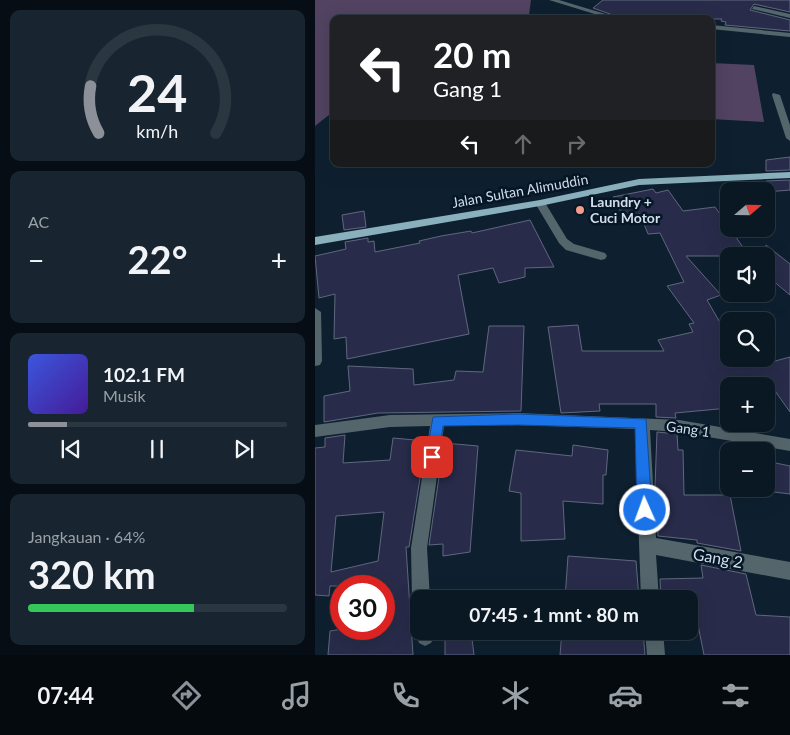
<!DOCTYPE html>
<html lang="id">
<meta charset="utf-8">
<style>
:root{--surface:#0a1824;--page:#182531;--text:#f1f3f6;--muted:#99a0a6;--line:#2a3741;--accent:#8c9099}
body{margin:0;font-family:Lato,sans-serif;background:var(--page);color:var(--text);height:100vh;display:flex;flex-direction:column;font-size:19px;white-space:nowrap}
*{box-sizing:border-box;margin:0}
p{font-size:16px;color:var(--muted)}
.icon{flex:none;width:28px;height:28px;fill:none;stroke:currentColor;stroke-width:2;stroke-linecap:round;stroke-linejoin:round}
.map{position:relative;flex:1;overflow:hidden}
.details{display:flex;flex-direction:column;gap:10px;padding:10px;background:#060d14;width:315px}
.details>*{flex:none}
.hud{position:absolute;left:15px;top:15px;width:385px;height:152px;border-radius:10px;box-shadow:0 5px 20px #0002,0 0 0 1px var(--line);background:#202124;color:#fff;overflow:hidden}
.needle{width:32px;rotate:70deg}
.controls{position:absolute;left:405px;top:182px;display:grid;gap:10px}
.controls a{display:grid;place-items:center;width:55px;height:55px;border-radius:10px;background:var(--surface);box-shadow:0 5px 20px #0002,0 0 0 1px var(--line);font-size:25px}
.speed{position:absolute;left:15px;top:575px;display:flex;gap:10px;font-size:25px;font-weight:700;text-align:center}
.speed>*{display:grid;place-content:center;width:65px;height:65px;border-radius:50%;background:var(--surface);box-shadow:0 5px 20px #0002,0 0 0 1px var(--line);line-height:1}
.speed .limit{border:8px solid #d22;background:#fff;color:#111}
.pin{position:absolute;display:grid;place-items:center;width:42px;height:42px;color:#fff;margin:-21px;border-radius:10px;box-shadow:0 2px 8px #0006}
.me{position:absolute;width:55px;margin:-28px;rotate:358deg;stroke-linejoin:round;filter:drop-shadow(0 0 4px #0008)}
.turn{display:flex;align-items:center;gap:18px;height:105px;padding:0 20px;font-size:22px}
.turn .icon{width:65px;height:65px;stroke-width:2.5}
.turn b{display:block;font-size:35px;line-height:42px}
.lanes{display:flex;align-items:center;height:48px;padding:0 20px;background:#0003;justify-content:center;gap:25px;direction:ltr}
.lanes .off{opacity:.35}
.big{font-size:38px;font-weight:700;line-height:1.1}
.details .card{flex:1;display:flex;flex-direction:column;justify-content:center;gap:8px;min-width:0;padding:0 18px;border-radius:10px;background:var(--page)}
.details .dial{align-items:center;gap:0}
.dial svg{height:130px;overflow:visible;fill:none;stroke:var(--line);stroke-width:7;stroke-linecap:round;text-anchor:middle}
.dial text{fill:var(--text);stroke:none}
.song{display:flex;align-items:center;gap:15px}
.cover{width:60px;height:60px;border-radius:8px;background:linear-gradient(135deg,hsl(230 70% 55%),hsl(260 70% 35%))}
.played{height:5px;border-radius:2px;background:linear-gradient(90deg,var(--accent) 15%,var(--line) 15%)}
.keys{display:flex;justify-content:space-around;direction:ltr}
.heat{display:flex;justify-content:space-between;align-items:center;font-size:28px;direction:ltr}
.charge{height:8px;border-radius:4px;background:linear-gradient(90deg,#34c759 64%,var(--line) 0)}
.trip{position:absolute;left:95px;top:590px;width:288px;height:50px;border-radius:10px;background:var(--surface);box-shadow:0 5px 20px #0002,0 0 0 1px var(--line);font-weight:700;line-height:50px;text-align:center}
.tab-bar{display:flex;height:80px;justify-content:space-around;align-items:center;background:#040a0e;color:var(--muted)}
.tab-bar .icon{width:35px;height:35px}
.tab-bar .current{color:var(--accent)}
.tab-bar b{font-size:22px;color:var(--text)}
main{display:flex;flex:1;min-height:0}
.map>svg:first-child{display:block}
</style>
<main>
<section class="details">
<div class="card dial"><svg viewBox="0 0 100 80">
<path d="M14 69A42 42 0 1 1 86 69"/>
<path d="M14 69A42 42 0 0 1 9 40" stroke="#8c9099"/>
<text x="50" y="56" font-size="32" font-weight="700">24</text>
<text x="50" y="72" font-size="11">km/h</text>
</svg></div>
<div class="card"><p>AC</p>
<div class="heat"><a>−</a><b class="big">22°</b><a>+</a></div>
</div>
<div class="card">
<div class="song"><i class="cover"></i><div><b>102.1 FM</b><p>Musik</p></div></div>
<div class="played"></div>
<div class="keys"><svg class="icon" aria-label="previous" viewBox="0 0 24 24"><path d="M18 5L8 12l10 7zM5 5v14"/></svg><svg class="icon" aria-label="pause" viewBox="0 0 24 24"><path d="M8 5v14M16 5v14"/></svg><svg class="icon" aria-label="next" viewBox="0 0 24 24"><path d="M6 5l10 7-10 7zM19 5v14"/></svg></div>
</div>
<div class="card"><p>Jangkauan · 64%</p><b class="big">320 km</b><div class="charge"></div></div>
</section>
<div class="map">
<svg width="475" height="655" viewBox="0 0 475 655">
<rect width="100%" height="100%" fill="#0e2030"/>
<g fill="#514361">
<path d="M0,0H216L214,15L243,19H19V111L0,126Z"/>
<path d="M396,63L439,65L449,122L396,119Z"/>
</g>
<g fill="#282c4a" stroke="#61667f" fill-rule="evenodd">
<path d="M288,0H475V12L439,4L435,10L475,20V31L410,25L411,22L406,21L407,19H309L278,8Z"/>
<path d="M475,157V170L451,171V160Z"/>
<path d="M475,180V190L451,192V181Z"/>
<path d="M338,189L341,193L353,190L368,211L400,207L434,256H371L406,295L392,300L414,338V359H436L438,367L475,357V412L450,377L451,386H414V408L360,413L361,418L341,417V404H284L285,411L246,413L233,327L263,325L267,351H349L343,340L378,332L374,324L379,323L352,286L369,282L345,233L333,234L325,214L308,216L298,197Z"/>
<path d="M49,211L51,227L29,230L27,215Z"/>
<path d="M215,220L239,267L210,268V277L184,283L178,268L143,275L154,334L32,359L31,337L19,339L20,294L4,298L0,256L31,249L30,242L53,238V242L59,241L60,252L105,243L104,241L126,236L156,231L157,233Z"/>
<path d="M451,245L475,264V295L451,275Z"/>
<path d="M174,326H209L206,411L63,413L9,422V396L35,391L33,366L98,369L99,385L139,380L141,371L168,372Z"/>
<path d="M342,432L362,434L363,450H368L369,495H415L426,551L382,543V540L343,536L340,487Z"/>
<path d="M30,435L28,463L75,460L78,438L111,441L94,547H91L98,655H13L15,631L27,629H69V586H15L14,596L0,595V448L10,447V438ZM69,512L63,561L16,572L21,516Z"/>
<path d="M129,443L163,446L155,552L128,556V544L114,545Z"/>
<path d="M258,445L293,450L291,475H288V504L248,501L250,539L206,541V493L194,491L201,450L257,456Z"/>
<path d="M451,461L475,466V494L451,491Z"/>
<path d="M253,556L321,561L324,599H250Z"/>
<path d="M386,565L431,574L441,615L475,617V655H389L379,605H374V599H346L345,579L388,578Z"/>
<path d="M130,631H156L159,655H130Z"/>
<path d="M247,631H328L330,655H245Z"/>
</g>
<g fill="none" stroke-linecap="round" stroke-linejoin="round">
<g fill="#54666c" fill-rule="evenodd">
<path d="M234,0H244L307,19H296Z"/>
<path d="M439,6L475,14V18L437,9Z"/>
<path d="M396,25L475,33V37L396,29Z"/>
<path d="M458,93L465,95L475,125V141L471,138L457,95Z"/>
<path d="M225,200L229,201L252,239L259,244L290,253L292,256L290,259L286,260L251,250L244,243L220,203Z"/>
<path d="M0,308L6,312L7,361L5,365L0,366Z"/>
<path d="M203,413L364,420L475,439V451L364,432L335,430L341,538L475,562V580L341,555L344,599H326L320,429L203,425L129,426L112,548L115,599H104V607L100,605L97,599L96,548L115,426L75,427L0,437V425L75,415Z"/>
<path d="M104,624V631H118L119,637L116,643L110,646L104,643L100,631Z"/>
<path d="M330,631H348L350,655H332Z"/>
</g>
<path fill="#89b0bc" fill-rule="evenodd" d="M475,172V178L324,185L225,206L0,245V237L225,200L324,179Z"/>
</g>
<path fill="#1a73e8" stroke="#114b97" d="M203,414L331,419L337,510L335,515L330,517L325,515L322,510L320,428L203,425L128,426L124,457L122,461L117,463L113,461L111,457L118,417Z"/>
<circle fill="#f49d8d" stroke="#051626" stroke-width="2" cx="265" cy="210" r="5"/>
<g text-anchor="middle" stroke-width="5" stroke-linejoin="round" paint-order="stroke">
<g font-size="14" fill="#d3deea" stroke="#051626">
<text transform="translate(205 191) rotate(-10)" y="5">Jalan Sultan Alimuddin</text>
<text transform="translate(373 429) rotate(8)" y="5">Gang 1</text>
</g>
<g font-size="14" font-weight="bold" fill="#d3deea" stroke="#051626" text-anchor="start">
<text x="275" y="207">Laundry +<tspan x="275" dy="16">Cuci Motor</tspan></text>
</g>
<g font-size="16" fill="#d3deea" stroke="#051626">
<text transform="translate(403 558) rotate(10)" y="6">Gang 2</text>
</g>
</g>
</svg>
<div class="controls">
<a><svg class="needle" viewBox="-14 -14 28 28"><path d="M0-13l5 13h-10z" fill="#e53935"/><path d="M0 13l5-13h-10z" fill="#99a0a6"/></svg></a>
<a><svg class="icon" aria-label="sound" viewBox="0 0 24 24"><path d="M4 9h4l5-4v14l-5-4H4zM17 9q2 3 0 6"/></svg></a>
<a><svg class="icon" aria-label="search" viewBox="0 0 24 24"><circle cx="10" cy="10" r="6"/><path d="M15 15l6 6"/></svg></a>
<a>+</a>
<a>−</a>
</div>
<div class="speed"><div class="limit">30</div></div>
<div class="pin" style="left:117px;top:457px;background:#d93025"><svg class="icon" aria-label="arrive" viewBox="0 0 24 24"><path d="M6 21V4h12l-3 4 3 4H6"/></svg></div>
<svg class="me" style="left:330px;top:510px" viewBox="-20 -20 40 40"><circle r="17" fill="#1a73e8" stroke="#fff" stroke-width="3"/><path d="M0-11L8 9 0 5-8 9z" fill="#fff"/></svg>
<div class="trip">07:45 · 1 mnt · 80 m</div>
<div class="hud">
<div class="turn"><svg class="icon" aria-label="left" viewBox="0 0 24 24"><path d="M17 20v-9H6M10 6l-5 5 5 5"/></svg><div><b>20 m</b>Gang 1</div></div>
<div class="lanes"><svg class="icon" aria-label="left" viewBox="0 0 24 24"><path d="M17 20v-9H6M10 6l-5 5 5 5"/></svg><svg class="icon off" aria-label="ahead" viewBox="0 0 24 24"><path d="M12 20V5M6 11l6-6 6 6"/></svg><svg class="icon off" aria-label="right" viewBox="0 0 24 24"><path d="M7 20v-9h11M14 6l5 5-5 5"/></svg></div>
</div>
</div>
</main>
<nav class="tab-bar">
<b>07:44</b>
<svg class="icon current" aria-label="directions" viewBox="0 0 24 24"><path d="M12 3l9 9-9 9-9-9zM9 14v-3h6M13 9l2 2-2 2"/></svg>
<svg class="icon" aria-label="music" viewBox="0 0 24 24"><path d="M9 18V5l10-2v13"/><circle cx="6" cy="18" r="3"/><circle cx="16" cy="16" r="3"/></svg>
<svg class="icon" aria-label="phone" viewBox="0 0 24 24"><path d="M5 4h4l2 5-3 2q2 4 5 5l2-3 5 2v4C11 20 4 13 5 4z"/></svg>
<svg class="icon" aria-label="climate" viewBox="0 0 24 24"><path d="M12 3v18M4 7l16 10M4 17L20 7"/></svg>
<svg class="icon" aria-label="car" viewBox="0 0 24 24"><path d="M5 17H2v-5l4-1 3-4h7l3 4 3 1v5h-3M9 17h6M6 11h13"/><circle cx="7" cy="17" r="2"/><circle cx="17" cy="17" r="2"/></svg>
<svg class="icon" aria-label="filters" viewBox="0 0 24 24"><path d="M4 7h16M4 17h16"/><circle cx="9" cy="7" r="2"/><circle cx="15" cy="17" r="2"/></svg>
</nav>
